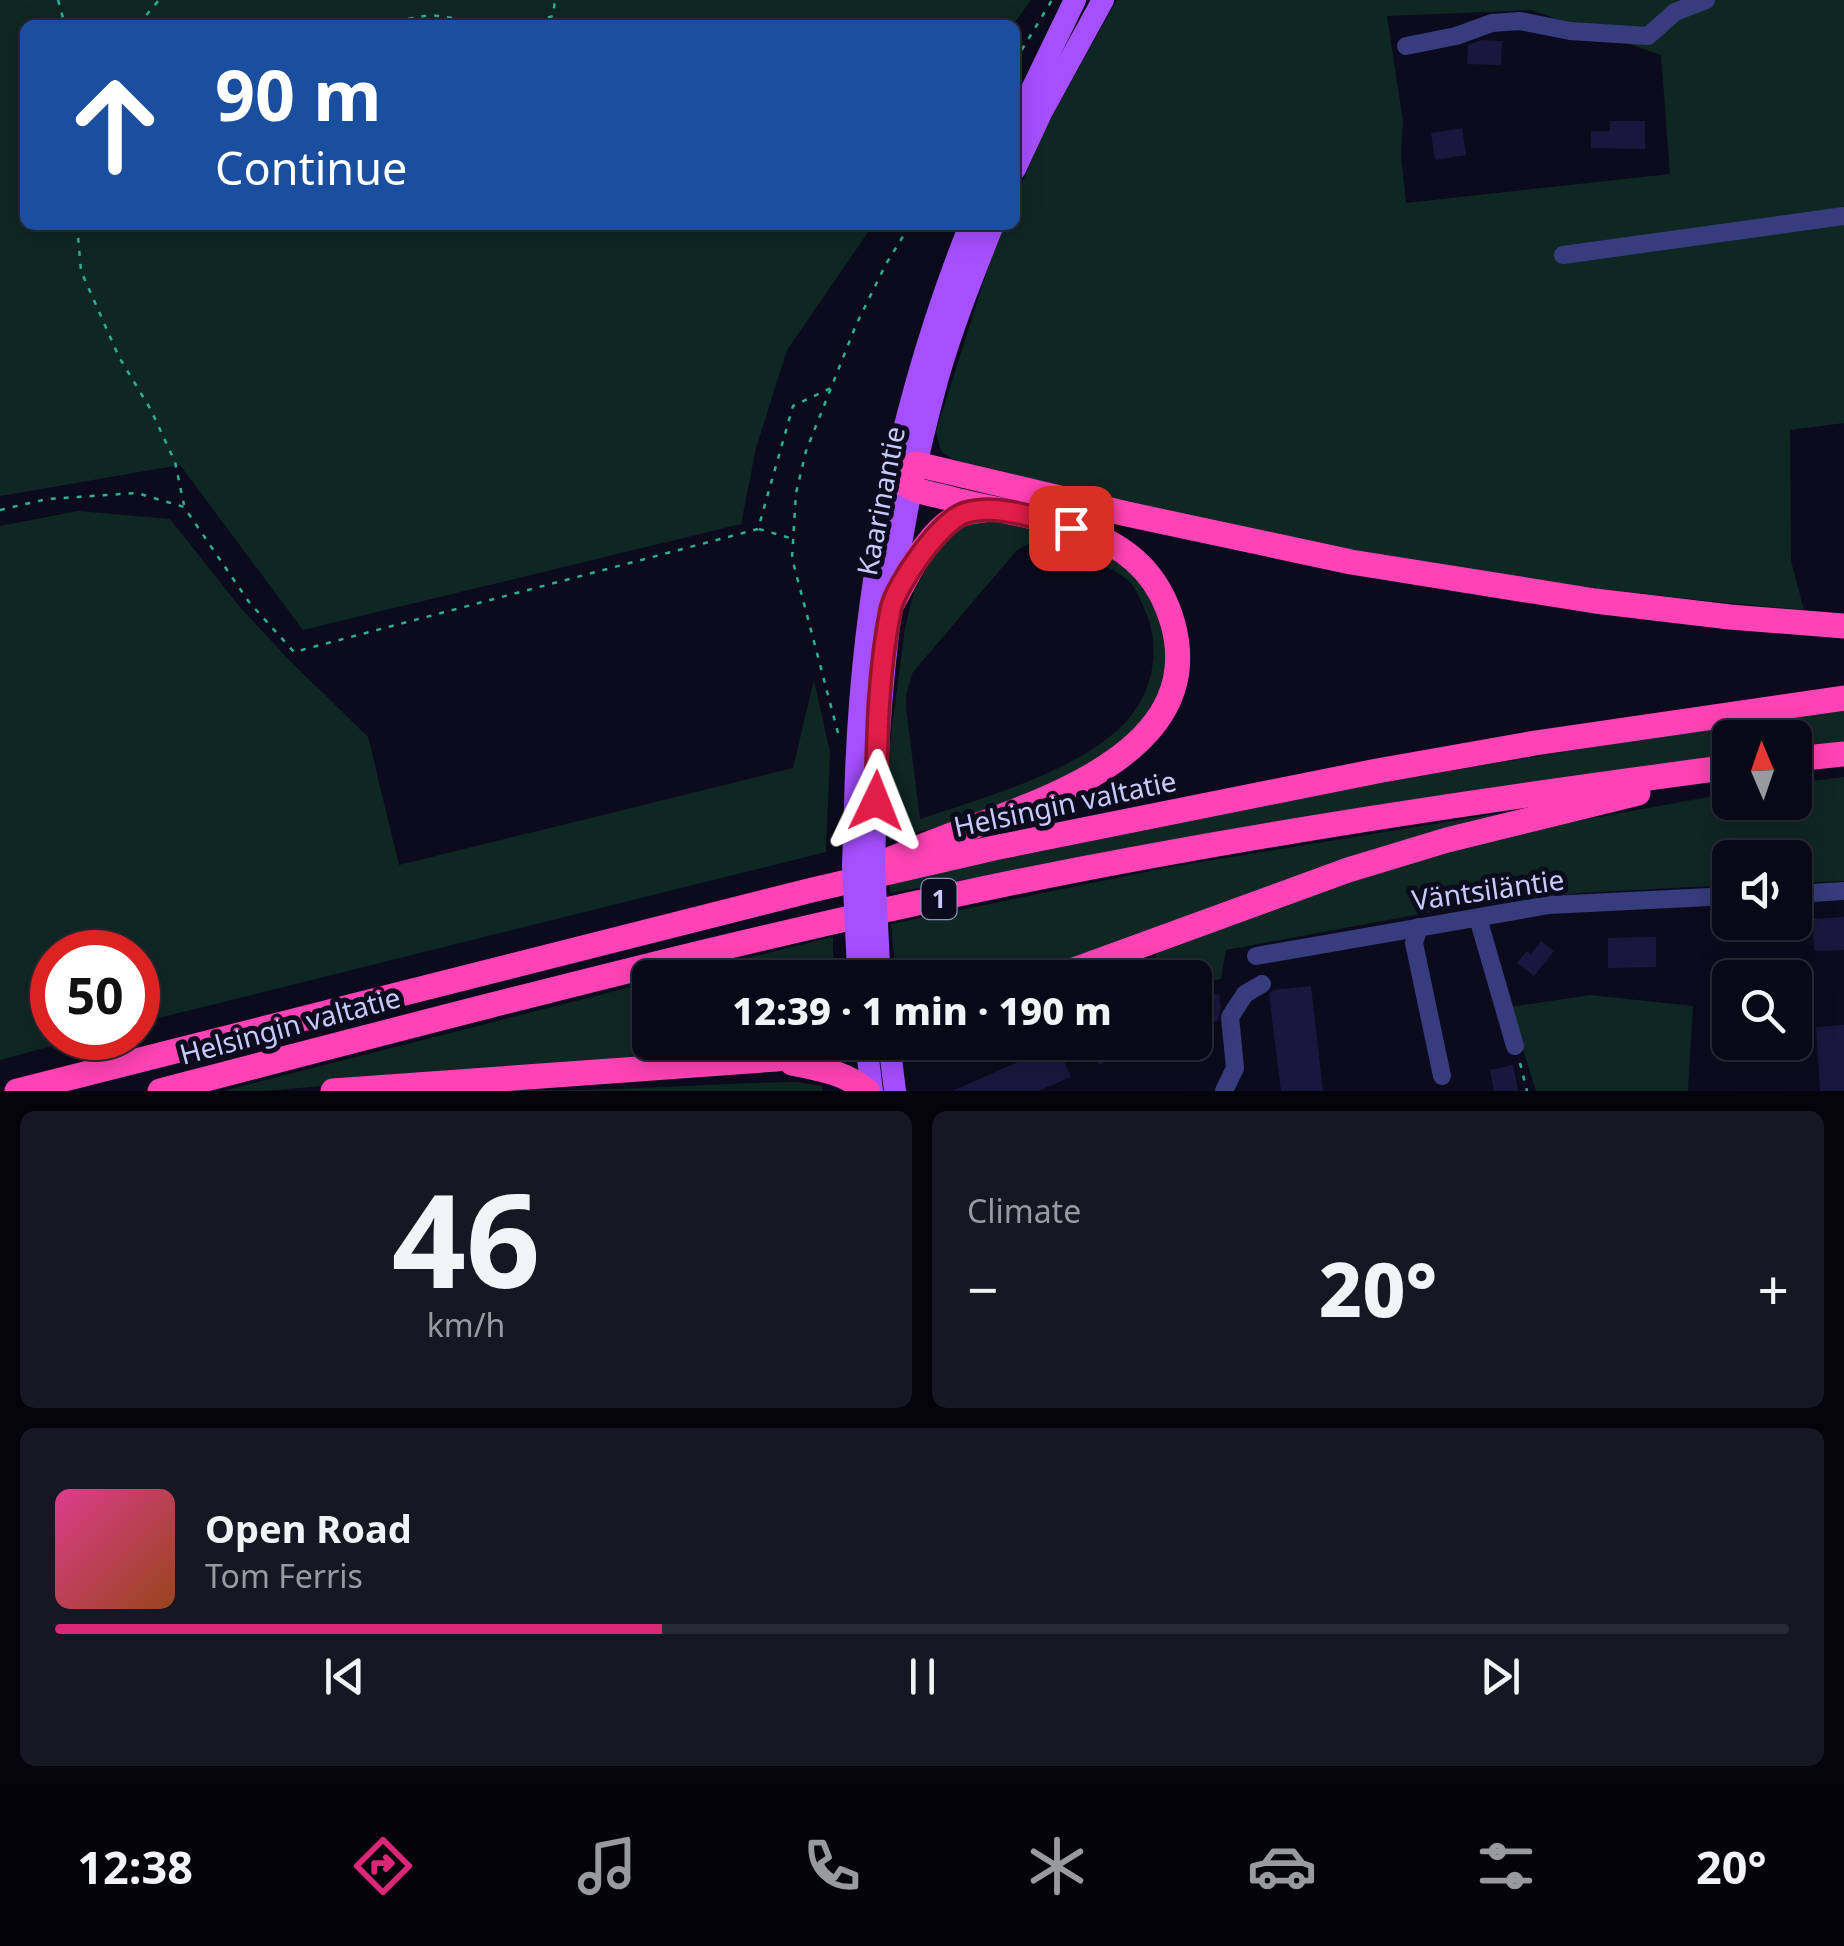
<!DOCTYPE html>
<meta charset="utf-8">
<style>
:root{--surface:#090816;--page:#171623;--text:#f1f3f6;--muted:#999aa1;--line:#292935;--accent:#db2777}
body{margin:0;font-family:"Noto Sans",sans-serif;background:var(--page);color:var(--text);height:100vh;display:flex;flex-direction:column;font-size:38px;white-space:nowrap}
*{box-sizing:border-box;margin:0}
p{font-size:32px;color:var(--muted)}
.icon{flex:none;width:55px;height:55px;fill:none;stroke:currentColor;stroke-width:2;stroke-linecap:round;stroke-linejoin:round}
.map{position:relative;height:1091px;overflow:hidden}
.drawer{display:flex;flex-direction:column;gap:20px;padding:20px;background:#05040c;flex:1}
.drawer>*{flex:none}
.hud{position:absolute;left:20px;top:20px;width:1000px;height:210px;border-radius:15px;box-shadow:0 5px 25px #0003,0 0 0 2px var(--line);background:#1a4fa0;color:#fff;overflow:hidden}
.needle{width:65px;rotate:358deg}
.tools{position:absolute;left:1712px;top:720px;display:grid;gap:20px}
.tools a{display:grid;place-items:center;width:100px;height:100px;border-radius:15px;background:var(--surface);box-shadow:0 5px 25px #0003,0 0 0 2px var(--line);font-size:50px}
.speed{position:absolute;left:30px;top:930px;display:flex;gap:20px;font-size:50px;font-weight:700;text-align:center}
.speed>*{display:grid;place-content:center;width:130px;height:130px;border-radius:50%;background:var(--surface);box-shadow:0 5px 25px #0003,0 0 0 2px var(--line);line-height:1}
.speed .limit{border:15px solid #d22;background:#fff;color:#111}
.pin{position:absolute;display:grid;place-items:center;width:85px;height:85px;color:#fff;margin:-42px;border-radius:20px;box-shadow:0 5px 15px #0006}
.me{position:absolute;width:110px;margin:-55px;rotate:2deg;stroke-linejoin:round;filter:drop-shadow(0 0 8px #0008)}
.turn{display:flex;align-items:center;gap:35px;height:210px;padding:0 30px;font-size:45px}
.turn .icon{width:130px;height:130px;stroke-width:2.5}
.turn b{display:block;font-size:70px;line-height:85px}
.big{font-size:75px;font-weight:800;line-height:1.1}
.drawer .widget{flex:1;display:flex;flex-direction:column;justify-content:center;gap:15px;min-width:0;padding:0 35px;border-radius:15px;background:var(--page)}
.drawer .dial{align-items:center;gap:0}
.dial b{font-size:130px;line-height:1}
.song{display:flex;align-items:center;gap:30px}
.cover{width:120px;height:120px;border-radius:15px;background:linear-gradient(135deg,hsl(330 70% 55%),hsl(20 70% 35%))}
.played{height:10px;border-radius:5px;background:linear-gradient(90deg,var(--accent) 35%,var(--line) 35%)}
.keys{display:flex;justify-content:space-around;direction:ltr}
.heat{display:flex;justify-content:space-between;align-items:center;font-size:55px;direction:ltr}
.drawer .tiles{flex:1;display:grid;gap:20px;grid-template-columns:1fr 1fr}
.widget:last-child{grid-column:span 2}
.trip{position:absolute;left:632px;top:960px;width:580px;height:100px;border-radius:15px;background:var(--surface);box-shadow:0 5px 25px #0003,0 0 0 2px var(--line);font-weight:800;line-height:100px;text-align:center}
.tabs{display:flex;height:160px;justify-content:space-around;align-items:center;background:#040309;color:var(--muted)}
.tabs .icon{width:70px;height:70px}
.tabs .selected{color:var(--accent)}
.tabs b{font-size:45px;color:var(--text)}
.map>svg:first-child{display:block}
</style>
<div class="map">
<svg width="1844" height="1091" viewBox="0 0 1844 1091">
<rect width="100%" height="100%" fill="#0c0b1d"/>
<g fill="#0f2723" fill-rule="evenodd">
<path d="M0,0H1031L1013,25H25V225H873L787,350L756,448L741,524L303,630L180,465L0,496Z"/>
<path d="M1117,0H1844V423L1790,430L1791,561L1804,610C1671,598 1537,583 1405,560C1252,533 1102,497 952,459L941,451L936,431L992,256L1005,225H1015V200L1045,128ZM1531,10L1661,55L1670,174L1406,203L1401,155L1403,122L1387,16Z"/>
<path d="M78,511L170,519L239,606L289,660L368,737L399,865L793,768L814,680L830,752L826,852L138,1023V952H52V1038H81L0,1060V526Z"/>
<path d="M1007,520L1114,558L1132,570L1153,597L1169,651L1162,688L1139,726L1089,766L999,808L889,841L885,781L905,628L914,592L938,547L952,533L969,524ZM1030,543C1043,543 1055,548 1067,552C1088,558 1113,567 1129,581C1136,588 1140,599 1144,608C1163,648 1153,696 1121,727C1071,774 984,797 920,819L906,708V694L913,672L1017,550Z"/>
<path d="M1844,710V742L1795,747V738H1730V755L1379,805L890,893V882L1375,784L1611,744Z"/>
<path d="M1844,777V881L1795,883V858H1730V885L1579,893L1464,906L1226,950L1221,979L1195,983V978H1148L1158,950L1304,896L1484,838L1730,793V802H1795V783Z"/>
<path d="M1508,812L1027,977H896L891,924L1176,866Z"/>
<path d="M833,937V977H668L685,973Z"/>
<path d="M650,982V1042H838L264,1091H223Z"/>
<path d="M1590,995L1693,1006L1688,1091H1536L1510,1007Z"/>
<path d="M797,1082L822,1086L823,1091H443C487,1088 530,1091 574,1090C649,1089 723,1083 797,1082Z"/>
</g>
<g fill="#1a173e">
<path d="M1482,40L1502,41L1501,65L1467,64L1468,45Z"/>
<path d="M1610,121H1645V149L1591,148V131H1610Z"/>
<path d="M1462,128L1466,155L1435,160L1431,133Z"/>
<path d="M1844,917V950L1814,951L1812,919Z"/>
<path d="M1656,937V967L1608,968V938Z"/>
<path d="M1541,941L1554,951L1534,976L1517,963L1527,951L1531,954Z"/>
<path d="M1311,986L1323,1091H1281L1269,994L1273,990Z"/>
<path d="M1219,994L1221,1008L1218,1021L1195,1023V996Z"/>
<path d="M1844,1025V1091H1820L1816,1027Z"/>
<path d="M1088,1042H1147L1099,1065Z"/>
<path d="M1057,1045L1071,1077L1038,1091H952Z"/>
<path d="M1513,1065L1518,1091H1494L1490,1070Z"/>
</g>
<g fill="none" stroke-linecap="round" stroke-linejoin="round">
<g stroke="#2caf96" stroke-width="2.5" stroke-dasharray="5 8" stroke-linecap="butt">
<path d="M58,0L65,25"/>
<path d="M138,25L159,0"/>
<path d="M161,25L169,20L218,25"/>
<path d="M370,25L431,15L503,25"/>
<path d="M523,25L553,16L555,0"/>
<path d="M1015,61L1052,0"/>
<path d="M77,225L81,271L119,357L151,410L175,462L184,505"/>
<path d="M0,510L47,499L137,493L184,507L249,602L294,652L758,529L793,406L831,388"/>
<path d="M759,529L790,538"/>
<path d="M838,733L792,558L796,493L806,451L856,325L886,264L910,225"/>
<path d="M1520,1063L1527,1091"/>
</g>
<g stroke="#363c7d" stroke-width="18">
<path d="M1406,46L1456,36L1492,23L1520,21L1570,31L1648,36L1675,12L1706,0"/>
<path d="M1563,255L1844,216"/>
<path d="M1795,894L1844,891"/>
<path d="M1478,918L1515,1046"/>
<path d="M1419,927L1414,943L1442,1076"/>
<path d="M1256,956L1549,905L1730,896"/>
<path d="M1224,1091L1235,1068L1230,1017L1245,994L1262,984"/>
</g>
<g stroke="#a64fff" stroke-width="22">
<path d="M1015,124L1075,0"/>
<path d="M1015,169L1041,113L1103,0"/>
<path d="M876,801C880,657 900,515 938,377C953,325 973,275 993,225"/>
<path d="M855,807C859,608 896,410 970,225"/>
<path d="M866,1042L872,1091"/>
<path d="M889,1042L895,1091"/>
</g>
<g stroke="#ff43b6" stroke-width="25">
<path d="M892,604C909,574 927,531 960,515C967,512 976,511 984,510"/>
<path d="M1795,759L1844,754"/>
<path d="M891,859C917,848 943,838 970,828C1056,796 1206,746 1173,624C1161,581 1136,554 1096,536C1049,517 997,511 948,498C937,495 922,493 912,488C905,485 899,478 894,473L916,464L1127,514L1351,562L1595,601L1730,617L1844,626"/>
<path d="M1052,978L1348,870L1447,840L1638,793"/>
<path d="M792,1063C820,1069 844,1072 867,1091"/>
<path d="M17,1091L812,890L994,848L1377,771L1535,743L1844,698"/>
<path d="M160,1091C441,1018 722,943 1006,884C1246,835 1487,799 1730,767"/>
<path d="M333,1091L777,1059L879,1042"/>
</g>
<g stroke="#a64fff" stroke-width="22">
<path d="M876,801L874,863L879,965"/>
<path d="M855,807L853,866L858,970"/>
</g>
</g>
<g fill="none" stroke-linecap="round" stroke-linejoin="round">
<defs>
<path id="route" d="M876,801C877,737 878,671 891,608C897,584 940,521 965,513C998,503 1039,519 1071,528"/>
</defs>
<use href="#route" stroke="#92132f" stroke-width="25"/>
<use href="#route" stroke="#e11d48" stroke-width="18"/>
</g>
<g text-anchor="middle" stroke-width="10" stroke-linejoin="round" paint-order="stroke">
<rect fill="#0c0b1d" stroke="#9090bb" stroke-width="2.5" x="921.5" y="879" width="35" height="40" rx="8"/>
<g font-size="25" font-weight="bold" fill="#c8c9ff">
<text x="939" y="908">1</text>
</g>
<g font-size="28" fill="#c8c9ff" stroke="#0c0b1d">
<text transform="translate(881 501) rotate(-79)" y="10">Kaarinantie</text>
<text transform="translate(1065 804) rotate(-12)" y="10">Helsingin valtatie</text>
<text transform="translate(1488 890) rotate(-8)" y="10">Väntsiläntie</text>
<text transform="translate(290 1026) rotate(-15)" y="10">Helsingin valtatie</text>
</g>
</g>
</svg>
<div class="tools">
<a><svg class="needle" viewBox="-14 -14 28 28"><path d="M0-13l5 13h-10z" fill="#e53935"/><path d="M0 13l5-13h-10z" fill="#999aa1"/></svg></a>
<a><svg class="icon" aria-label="sound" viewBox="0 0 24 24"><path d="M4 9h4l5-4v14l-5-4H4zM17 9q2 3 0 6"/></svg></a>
<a><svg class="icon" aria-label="search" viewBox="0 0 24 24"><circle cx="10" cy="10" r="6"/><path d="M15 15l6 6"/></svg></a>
</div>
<div class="speed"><div class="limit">50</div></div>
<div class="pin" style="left:1071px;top:528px;background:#d93025"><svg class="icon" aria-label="arrive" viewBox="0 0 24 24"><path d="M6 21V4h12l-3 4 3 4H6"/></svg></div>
<svg class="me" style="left:876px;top:801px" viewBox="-20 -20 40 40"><path d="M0-17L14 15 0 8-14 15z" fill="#e11d48" stroke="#fff" stroke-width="4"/></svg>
<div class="trip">12:39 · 1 min · 190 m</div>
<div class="hud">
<div class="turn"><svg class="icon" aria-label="ahead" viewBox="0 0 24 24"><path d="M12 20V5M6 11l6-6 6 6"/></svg><div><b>90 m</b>Continue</div></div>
</div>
</div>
<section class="drawer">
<div class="tiles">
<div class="widget dial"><b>46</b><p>km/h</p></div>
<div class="widget"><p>Climate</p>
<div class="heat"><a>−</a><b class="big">20°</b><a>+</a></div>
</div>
<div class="widget">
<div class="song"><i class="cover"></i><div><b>Open Road</b><p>Tom Ferris</p></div></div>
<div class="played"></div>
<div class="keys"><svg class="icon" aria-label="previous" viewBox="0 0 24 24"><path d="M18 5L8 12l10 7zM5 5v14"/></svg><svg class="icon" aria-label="pause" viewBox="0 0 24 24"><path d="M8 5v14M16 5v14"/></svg><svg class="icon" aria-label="next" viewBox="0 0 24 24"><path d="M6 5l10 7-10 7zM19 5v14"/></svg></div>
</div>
</div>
</section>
<nav class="tabs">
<b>12:38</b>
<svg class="icon selected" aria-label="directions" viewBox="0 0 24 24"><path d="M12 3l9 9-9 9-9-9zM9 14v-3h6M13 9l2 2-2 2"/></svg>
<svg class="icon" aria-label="music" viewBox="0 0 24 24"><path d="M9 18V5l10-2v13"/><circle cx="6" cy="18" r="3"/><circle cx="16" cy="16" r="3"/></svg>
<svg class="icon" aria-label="phone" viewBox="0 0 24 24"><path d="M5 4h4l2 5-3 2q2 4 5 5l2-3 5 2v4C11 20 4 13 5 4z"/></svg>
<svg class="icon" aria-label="climate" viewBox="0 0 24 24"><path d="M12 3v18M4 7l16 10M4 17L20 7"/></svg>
<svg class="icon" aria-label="car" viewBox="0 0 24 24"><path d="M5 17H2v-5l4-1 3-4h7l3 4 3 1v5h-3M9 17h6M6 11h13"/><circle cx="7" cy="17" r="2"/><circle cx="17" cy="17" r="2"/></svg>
<svg class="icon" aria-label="filters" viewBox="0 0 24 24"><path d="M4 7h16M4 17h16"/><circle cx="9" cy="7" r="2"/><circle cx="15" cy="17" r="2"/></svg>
<b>20°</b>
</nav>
